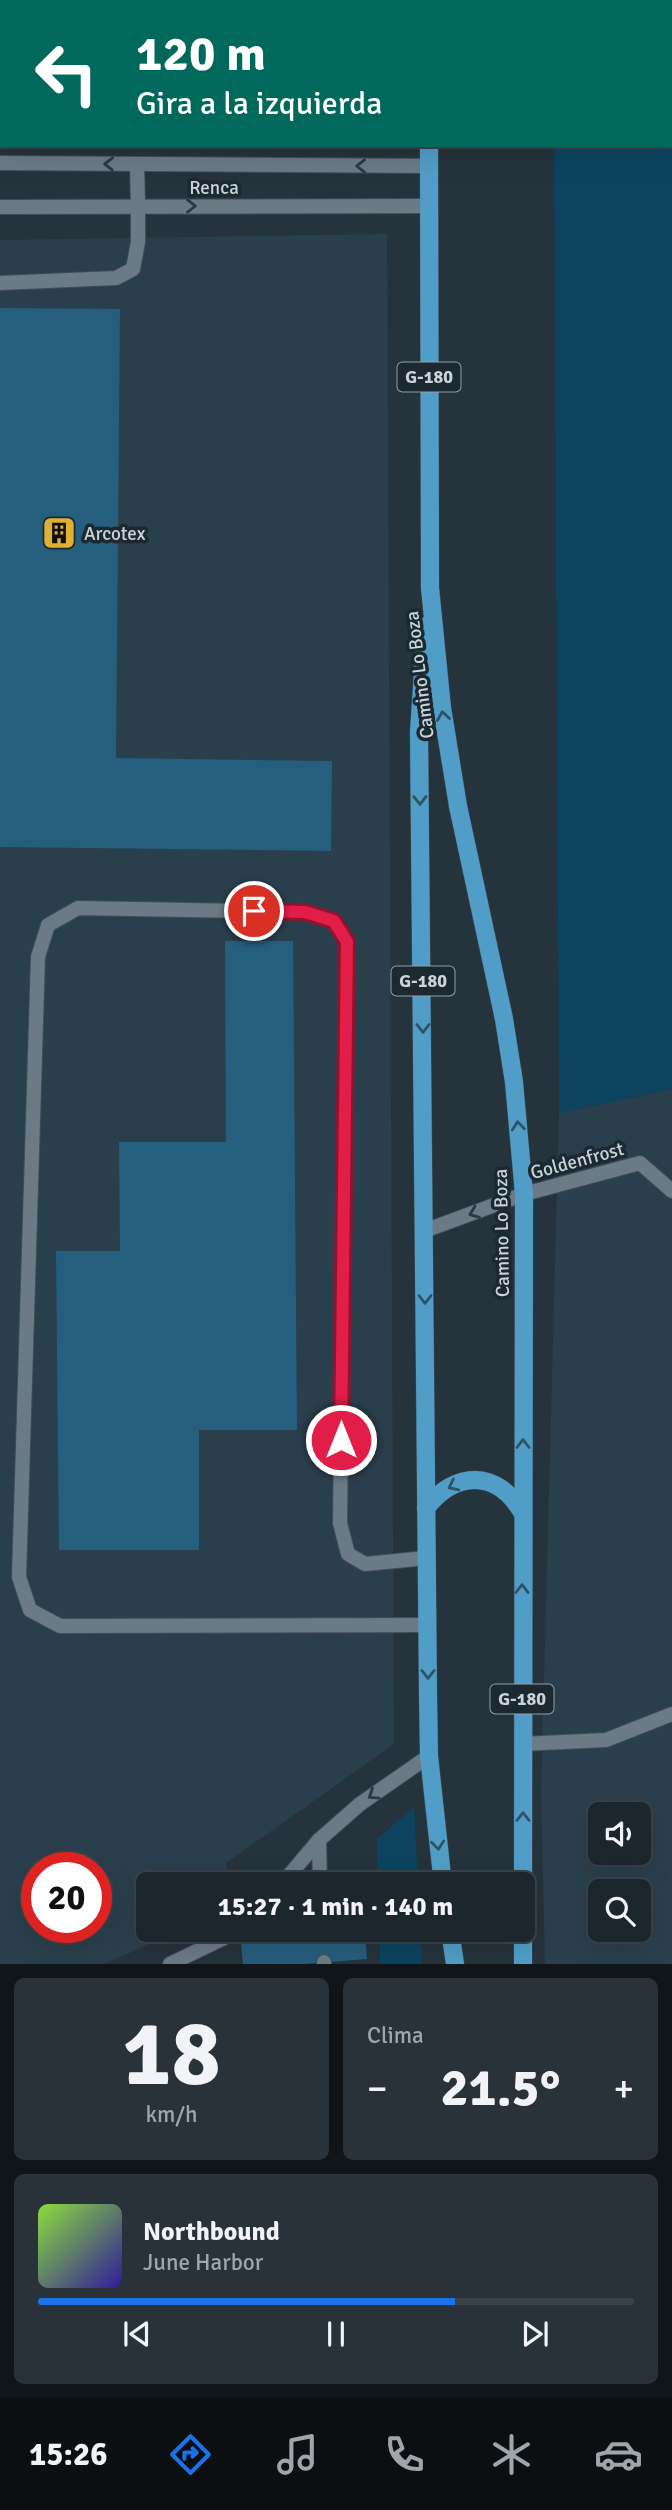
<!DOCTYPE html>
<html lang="es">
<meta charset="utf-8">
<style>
:root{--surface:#1c262d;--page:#293239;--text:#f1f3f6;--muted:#a0a5aa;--line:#3a4349;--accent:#1a73e8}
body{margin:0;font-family:Signika,sans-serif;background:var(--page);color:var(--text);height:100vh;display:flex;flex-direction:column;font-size:26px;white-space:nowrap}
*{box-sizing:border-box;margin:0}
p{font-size:23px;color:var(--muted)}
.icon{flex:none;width:38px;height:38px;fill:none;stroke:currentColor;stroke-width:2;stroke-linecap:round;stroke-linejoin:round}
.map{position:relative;height:1964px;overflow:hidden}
.details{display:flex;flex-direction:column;gap:14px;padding:14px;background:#0f1519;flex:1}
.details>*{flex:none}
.banner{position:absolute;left:0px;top:0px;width:672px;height:147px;box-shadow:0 7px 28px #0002,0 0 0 2px var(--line);background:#00695c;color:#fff;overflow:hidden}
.tools{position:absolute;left:588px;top:1802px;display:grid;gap:14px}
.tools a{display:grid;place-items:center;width:63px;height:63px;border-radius:10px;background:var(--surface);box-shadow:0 7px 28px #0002,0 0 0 2px var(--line);font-size:35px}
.speed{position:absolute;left:21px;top:1852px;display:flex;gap:14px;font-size:35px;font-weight:700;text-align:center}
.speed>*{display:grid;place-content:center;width:91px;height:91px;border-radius:50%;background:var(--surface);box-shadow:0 7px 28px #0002,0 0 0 2px var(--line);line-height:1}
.speed .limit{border:10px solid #d22;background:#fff;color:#111}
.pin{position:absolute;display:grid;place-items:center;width:60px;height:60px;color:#fff;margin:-30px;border:4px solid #fff;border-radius:50%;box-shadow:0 2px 7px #0007}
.me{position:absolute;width:77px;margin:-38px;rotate:0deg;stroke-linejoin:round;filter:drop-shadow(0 0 5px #0008)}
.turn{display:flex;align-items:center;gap:24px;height:147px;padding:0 21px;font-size:32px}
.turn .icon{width:91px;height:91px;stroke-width:2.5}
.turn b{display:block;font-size:49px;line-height:60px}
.big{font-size:52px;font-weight:700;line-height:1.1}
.details .card{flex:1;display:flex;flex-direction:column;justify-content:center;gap:10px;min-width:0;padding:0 24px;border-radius:10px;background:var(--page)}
.details .dial{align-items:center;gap:0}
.dial b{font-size:91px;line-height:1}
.song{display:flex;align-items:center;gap:21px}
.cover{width:84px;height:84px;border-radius:10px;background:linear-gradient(135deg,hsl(90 70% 55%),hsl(250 70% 35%))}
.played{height:7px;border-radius:4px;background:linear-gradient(90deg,var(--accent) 70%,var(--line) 70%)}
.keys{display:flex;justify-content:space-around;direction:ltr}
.heat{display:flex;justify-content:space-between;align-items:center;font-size:38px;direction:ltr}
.details .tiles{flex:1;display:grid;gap:14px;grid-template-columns:1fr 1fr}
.card:last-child{grid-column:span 2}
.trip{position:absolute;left:136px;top:1872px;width:399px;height:70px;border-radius:10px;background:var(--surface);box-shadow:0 7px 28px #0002,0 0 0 2px var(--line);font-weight:700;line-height:70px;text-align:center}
.tab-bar{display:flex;height:112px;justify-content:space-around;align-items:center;background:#0b0f12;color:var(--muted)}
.tab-bar .icon{width:49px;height:49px}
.tab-bar .selected{color:var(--accent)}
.tab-bar b{font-size:32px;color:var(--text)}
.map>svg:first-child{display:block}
</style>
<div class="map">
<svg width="672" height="1964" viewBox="0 0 672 1964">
<rect width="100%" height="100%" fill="#25333c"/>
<g fill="#2a3f4c" fill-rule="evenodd">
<path d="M0,0H394V2H2L0,134Z"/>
<path d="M387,234L394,1744L226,1863L228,1885H149V1930H184L103,1964H0V240ZM37,1867H96V1927H37Z"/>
<path d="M672,1089V1964H545L541,1793L559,1113ZM600,1815H639V1853H600ZM600,1892H639V1930H600Z"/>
</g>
<g fill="#0c4460">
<path d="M553,0H672V1089L559,1113L554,145H670V2Z"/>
<path d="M414,1807L418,1885H378L377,1839Z"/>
<path d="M379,1930H420L422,1964H380Z"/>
</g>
<g fill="#265e7d">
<path d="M0,308L120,309L116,758L332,761L331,851L0,847Z"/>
<path d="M225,941H293L297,1430H199V1550H59L56,1251H120L119,1142H226Z"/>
<path d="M293,1930H365L367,1959L304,1964H243L240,1934Z"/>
</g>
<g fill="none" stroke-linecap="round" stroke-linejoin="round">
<defs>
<g id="service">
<path d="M0,283L116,278L133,269L138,242V206"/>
<path d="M424,1231L524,1194L640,1163L672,1191"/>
<path d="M426,1558L365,1564L348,1554L340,1523L347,942L334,921L305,912L78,908L48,925L38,957L19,1577L30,1610L60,1626L427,1625"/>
<path d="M522,1744L606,1740L672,1714"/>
<path d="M319,1840L320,1885"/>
<path d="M281,1885L319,1840L360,1804L429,1756"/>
<path d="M324,1962V1964"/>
<path d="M170,1964L224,1938L232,1930"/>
</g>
<g id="minor">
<path d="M0,163L429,166"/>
<path d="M137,165L138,206"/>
<path d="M0,207L428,206"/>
</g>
<g id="primary">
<path d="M428,0V2"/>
<path d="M429,145L430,588L442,708L458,806L504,1019L514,1082L524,1194L523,1885"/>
<path d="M426,626L419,732L428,1694L429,1756L443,1885"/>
<path d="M426,1508C456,1470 497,1470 522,1512"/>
<path d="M450,1930L455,1964"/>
<path d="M523,1930V1964"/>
</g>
</defs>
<use href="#service" stroke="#424e56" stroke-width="16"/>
<use href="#minor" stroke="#424e56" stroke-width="16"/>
<use href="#primary" stroke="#424e56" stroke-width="19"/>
<use href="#service" stroke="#6b7b86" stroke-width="14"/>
<use href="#minor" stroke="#6b7b86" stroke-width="14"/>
<use href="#primary" stroke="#509ec8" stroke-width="18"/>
</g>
<defs><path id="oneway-chevron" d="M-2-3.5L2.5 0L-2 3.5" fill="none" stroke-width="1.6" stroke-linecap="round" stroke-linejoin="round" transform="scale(1.75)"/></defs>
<g stroke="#2b3942">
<use href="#oneway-chevron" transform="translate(109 164) rotate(-179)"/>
<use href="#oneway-chevron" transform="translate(361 166) rotate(-180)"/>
<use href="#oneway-chevron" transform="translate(191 206)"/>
<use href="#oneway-chevron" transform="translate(474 1213) rotate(159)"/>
<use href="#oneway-chevron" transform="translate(373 1795) rotate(146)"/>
</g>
<g stroke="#2e5266">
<use href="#oneway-chevron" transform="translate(443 716) rotate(-99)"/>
<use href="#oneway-chevron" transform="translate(420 800) rotate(89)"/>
<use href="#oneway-chevron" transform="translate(423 1028) rotate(90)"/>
<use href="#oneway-chevron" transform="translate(518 1126) rotate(-96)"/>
<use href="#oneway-chevron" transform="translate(425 1299) rotate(90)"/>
<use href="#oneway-chevron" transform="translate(523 1444) rotate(-90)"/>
<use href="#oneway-chevron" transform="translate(453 1486) rotate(154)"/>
<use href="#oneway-chevron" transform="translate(522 1589) rotate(-90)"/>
<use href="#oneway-chevron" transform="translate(428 1674) rotate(90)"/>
<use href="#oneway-chevron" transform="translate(523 1817) rotate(-90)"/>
<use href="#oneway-chevron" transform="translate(438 1845) rotate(84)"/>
</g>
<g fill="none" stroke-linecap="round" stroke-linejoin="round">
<defs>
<path id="route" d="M254,911L305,912L334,921L347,942L341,1440"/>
</defs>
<use href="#route" stroke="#92132f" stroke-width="18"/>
<use href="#route" stroke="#e11d48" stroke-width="12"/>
</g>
<defs>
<symbol id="building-square" viewBox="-11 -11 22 22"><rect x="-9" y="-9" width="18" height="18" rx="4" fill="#e0b034" stroke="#1b2931"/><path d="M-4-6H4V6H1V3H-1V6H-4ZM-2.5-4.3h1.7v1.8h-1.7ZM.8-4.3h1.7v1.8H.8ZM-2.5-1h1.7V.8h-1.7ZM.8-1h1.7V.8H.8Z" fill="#111"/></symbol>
</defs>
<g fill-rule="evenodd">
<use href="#building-square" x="40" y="514" width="38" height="38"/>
</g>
<g text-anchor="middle" stroke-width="7" stroke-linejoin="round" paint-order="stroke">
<g fill="#1b2931" stroke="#96a0a7" stroke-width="2">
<rect x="397.5" y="362.5" width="63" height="29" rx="5"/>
<rect x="391.5" y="966.5" width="63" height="29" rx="5"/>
<rect x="490.5" y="1684.5" width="63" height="29" rx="5"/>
</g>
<g font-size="18" font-weight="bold" fill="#cad3d9">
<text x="429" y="383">G-180</text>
<text x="423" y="987">G-180</text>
<text x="522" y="1705">G-180</text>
</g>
<g font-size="19" fill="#cad3d9" stroke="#1b2931">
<text x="214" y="194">Renca</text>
<text transform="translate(419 675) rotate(-97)" y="7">Camino Lo Boza</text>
<text transform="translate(577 1160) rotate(-15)" y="7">Goldenfrost</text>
<text transform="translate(501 1233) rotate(-91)" y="7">Camino Lo Boza</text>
</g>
<g font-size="19" fill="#cad3d9" stroke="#1b2931" text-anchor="start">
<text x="84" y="540">Arcotex</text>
</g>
</g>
</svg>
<div class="tools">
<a><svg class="icon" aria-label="sound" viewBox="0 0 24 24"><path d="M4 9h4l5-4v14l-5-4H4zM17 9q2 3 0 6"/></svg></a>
<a><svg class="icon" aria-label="search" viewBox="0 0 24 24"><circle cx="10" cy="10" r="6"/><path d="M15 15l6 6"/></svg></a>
</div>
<div class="speed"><div class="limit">20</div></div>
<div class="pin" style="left:254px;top:911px;background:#d93025"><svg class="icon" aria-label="arrive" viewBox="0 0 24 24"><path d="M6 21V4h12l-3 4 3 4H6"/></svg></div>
<svg class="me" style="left:341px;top:1440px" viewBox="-20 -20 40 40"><circle r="17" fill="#e11d48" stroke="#fff" stroke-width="3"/><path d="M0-11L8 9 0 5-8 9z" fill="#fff"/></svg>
<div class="trip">15:27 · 1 min · 140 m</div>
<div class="banner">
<div class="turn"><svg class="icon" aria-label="left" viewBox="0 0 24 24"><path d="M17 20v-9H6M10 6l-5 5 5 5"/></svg><div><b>120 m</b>Gira a la izquierda</div></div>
</div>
</div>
<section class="details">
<div class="tiles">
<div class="card dial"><b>18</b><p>km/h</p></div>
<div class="card"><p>Clima</p>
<div class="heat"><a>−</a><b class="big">21.5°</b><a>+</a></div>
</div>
<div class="card">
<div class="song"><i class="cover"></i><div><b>Northbound</b><p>June Harbor</p></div></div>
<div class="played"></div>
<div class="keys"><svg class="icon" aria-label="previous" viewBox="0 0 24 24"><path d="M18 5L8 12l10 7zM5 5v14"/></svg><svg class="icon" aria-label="pause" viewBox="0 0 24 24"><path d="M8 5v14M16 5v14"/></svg><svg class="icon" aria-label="next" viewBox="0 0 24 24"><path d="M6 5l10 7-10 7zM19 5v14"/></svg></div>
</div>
</div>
</section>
<nav class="tab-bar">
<b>15:26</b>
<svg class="icon selected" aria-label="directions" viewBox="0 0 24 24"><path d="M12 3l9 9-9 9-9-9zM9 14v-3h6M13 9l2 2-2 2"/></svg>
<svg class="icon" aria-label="music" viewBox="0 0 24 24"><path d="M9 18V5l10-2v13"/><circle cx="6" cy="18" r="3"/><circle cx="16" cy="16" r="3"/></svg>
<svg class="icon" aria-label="phone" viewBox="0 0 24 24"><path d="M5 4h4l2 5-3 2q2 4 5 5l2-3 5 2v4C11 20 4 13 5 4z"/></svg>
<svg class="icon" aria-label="climate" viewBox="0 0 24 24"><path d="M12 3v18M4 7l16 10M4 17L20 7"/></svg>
<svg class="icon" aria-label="car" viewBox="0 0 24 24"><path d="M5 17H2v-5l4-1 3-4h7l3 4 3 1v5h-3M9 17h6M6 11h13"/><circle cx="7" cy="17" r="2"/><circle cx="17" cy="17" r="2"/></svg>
</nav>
